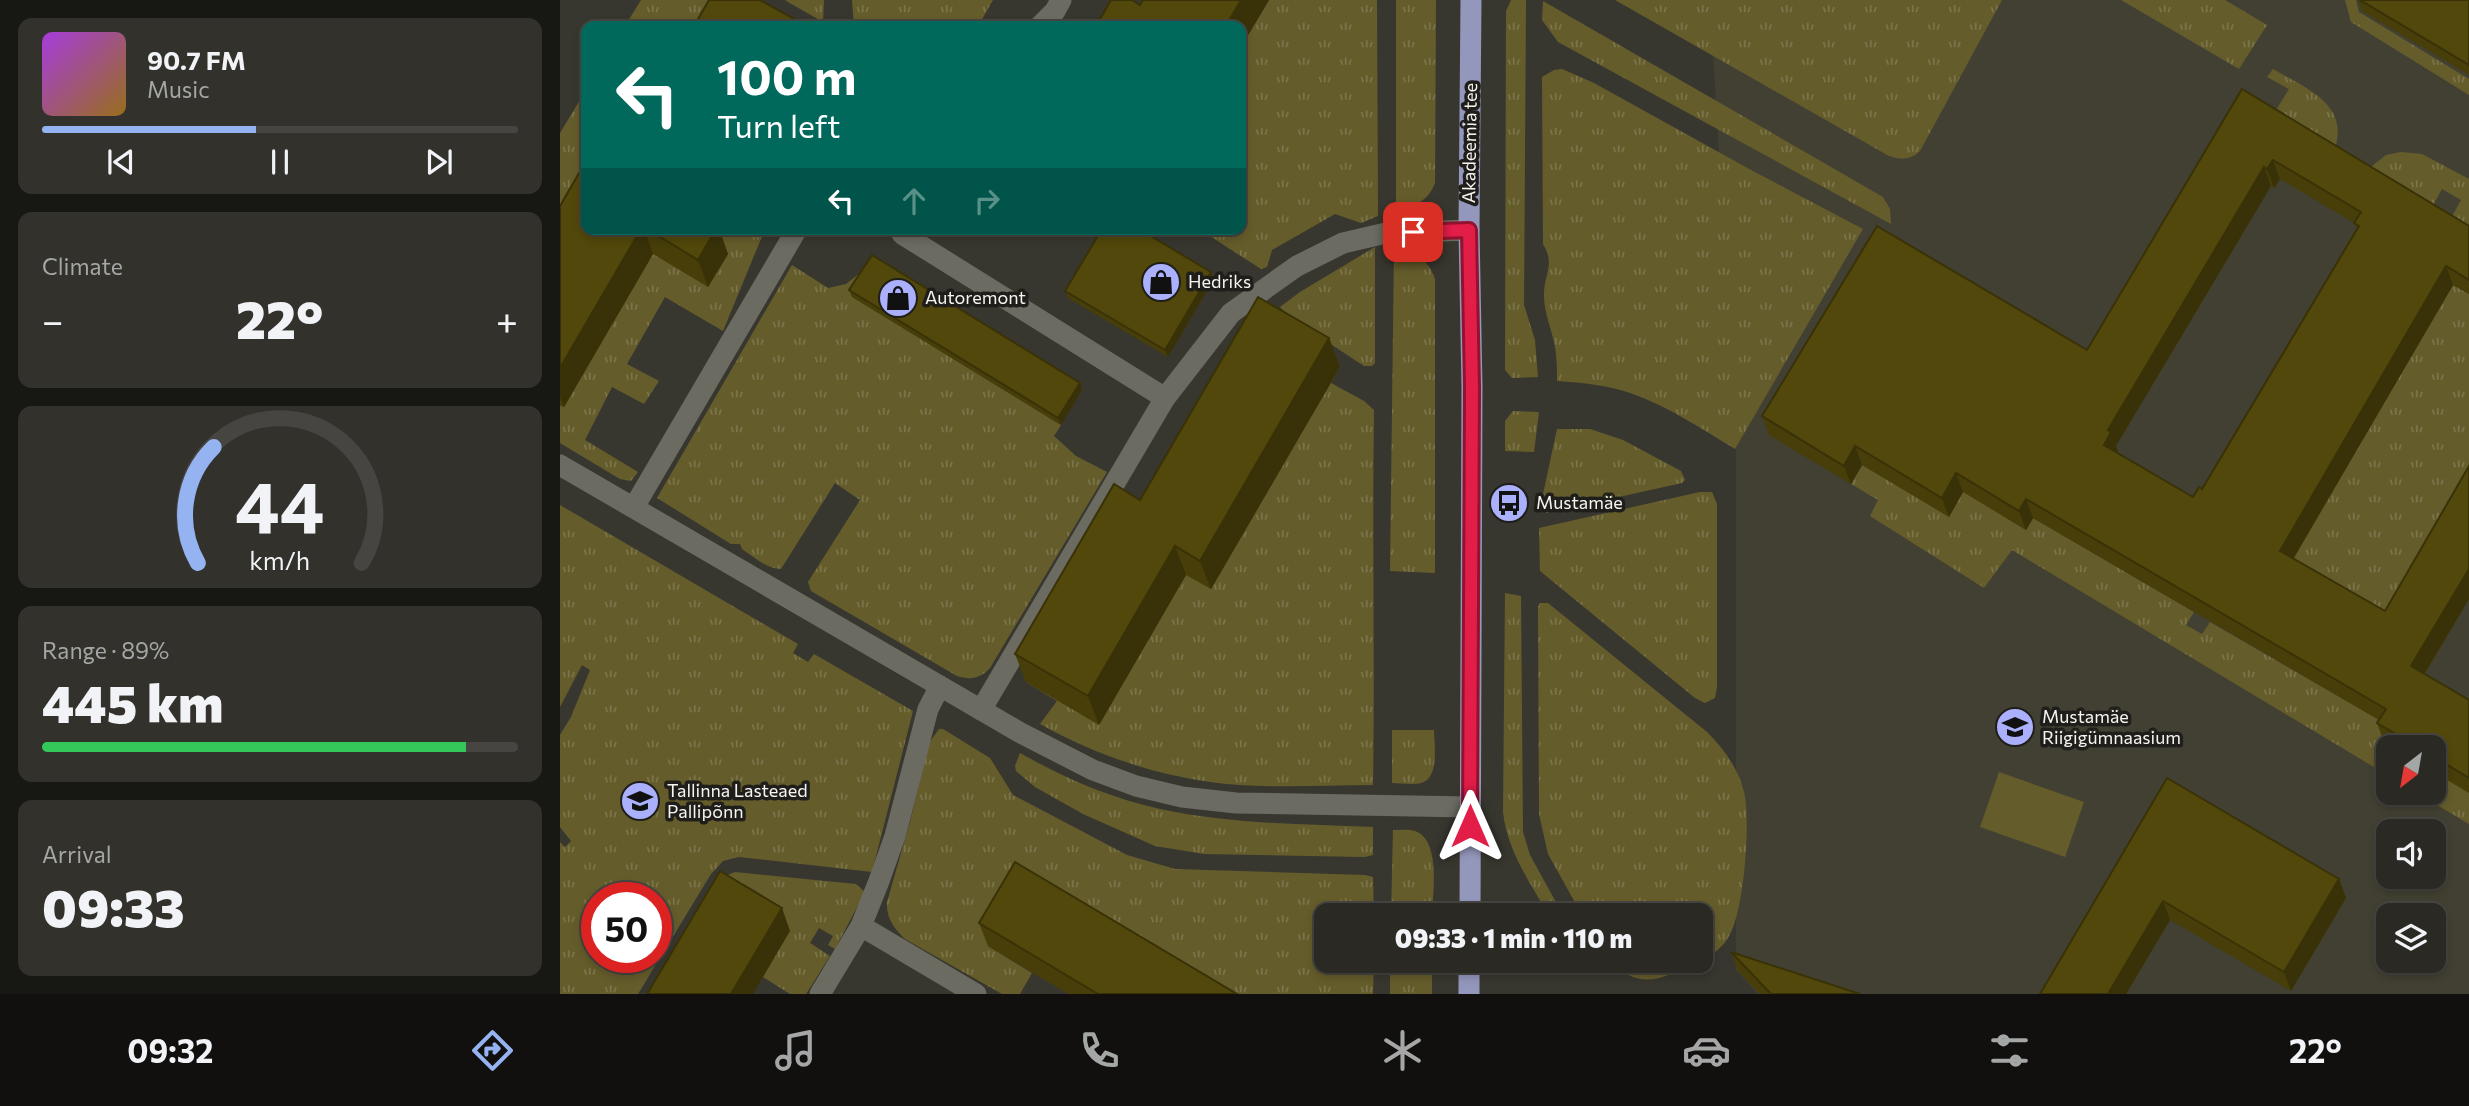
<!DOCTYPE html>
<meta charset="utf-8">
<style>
:root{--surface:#2a2923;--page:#32312b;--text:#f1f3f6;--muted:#a5a6a6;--line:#464541;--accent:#95b2f1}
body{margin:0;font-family:Commissioner,sans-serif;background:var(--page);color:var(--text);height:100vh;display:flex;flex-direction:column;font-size:26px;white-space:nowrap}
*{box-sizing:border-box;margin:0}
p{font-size:23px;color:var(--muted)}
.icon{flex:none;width:38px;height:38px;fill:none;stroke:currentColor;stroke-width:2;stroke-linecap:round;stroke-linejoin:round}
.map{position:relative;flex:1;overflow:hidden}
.panel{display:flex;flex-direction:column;gap:18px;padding:18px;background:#171713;width:560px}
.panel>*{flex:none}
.hud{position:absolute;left:21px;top:21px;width:665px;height:214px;border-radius:14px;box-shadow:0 4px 10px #0003,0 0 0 2px var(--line);background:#00695c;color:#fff;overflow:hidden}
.needle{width:46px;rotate:211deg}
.fabs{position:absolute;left:1816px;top:735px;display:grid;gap:14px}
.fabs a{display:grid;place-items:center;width:70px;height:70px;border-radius:14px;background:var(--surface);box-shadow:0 4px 10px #0003,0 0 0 2px var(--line);font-size:35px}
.speed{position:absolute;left:21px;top:882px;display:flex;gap:14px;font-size:35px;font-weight:700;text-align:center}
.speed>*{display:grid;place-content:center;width:91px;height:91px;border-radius:50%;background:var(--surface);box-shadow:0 4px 10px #0003,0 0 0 2px var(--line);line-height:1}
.speed .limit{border:10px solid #d22;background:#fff;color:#111}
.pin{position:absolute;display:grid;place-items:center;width:60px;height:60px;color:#fff;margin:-30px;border-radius:14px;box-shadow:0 4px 10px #0006}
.me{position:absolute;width:77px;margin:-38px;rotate:0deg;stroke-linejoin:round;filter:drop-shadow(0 0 5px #0008)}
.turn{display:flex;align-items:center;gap:24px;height:147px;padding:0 21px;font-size:32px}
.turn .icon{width:91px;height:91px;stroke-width:2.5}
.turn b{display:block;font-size:49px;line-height:60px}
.lanes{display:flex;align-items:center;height:66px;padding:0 21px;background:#0003;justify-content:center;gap:35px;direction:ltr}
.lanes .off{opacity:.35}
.big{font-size:52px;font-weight:800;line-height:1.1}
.panel .widget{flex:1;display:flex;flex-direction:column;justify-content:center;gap:10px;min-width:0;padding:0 24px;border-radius:14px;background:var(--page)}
.panel .dial{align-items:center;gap:0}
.dial svg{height:182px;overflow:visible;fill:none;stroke:var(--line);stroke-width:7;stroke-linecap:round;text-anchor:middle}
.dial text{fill:var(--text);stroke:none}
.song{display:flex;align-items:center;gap:21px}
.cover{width:84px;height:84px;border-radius:10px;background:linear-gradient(135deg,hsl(280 70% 55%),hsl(40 70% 35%))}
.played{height:7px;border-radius:4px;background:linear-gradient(90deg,var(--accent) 45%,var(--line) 45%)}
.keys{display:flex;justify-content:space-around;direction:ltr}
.heat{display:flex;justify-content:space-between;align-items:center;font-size:38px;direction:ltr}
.charge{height:10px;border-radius:5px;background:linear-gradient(90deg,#34c759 89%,var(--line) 0)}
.trip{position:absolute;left:754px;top:903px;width:399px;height:70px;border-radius:14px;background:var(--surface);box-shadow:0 4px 10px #0003,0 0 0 2px var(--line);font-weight:800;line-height:70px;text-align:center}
.menu{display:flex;height:112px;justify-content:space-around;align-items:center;background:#11100e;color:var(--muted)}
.menu .icon{width:49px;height:49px}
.menu .on{color:var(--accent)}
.menu b{font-size:32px;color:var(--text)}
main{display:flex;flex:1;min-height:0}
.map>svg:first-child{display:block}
</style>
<main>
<section class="panel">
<div class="widget">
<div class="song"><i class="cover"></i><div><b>90.7 FM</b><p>Music</p></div></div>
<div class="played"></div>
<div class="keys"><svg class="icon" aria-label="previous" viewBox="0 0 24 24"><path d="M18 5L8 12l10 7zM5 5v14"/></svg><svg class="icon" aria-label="pause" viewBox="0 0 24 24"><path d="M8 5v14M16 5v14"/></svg><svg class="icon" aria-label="next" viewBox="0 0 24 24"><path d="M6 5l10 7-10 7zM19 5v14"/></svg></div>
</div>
<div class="widget"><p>Climate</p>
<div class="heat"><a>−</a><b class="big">22°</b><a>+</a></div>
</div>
<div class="widget dial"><svg viewBox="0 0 100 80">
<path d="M14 69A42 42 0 1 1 86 69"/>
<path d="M14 69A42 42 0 0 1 21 18" stroke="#95b2f1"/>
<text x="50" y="56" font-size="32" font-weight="700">44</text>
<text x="50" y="72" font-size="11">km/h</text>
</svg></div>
<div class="widget"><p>Range · 89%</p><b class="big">445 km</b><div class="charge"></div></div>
<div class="widget"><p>Arrival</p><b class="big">09:33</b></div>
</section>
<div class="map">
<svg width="1909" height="994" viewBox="0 0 1909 994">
<defs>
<pattern id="grass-tufts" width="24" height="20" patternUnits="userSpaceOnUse" patternTransform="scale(1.75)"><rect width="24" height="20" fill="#655c2b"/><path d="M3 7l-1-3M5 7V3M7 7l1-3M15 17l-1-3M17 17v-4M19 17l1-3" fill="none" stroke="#7c744a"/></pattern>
</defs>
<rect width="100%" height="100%" fill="#38372f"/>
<path fill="#424032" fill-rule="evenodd" d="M1150,0H1909V994H1198L1176,970V452ZM1829,747H1874V793H1829ZM1829,831H1874V877H1829ZM1829,915H1874V961H1829Z"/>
<g fill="url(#grass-tufts)" fill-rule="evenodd">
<path d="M81,0H199L160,26H65Z"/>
<path d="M225,0H264L263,22L228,2Z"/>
<path d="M292,0H433L418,26H294Z"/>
<path d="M709,0H817L818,216L801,223L775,214L712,250L707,267L701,269L639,229H681V47Z"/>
<path d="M836,0H876L875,183C867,202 856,206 836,210Z"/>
<path d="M951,0H966L964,305L975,340L978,377L952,378L945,370L946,11Z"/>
<path d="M1055,0H1442L1360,151C1351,160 1341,160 1329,156Z"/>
<path d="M1561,0H1665L1707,25L1679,69Z"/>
<path d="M1785,0H1796L1799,12L1909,79V95L1791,22Z"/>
<path d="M983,1L1323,197L1330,209L1331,224L998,42L982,20Z"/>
<path d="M1002,69L1034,83L1191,170L1303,229L1175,449C1142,429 1109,407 1073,394C1049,385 1023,383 997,381C997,370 997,358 995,347C992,329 983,312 984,292C985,273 995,264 983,244L982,77L994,70Z"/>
<path d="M1713,69C1749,90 1794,106 1772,156L1710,120L1729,89L1707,77Z"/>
<path d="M26,90V206L0,251V133Z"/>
<path d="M1841,152L1862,154L1909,179V241L1886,227L1901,200L1882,189L1868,214L1802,174L1826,155Z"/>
<path d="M107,229H201L203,234L163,331L105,297L67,364L99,381L84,404L52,387L25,440L78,472L71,481L60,479L0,443V405L3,407Z"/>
<path d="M815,247V363L812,366H804L728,316L720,307L740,292Z"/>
<path d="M834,250C856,253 867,257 875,279V573L830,571Z"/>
<path d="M314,262L293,297L501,425L494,436L516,456L547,472L430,668C420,679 410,680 397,676L251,591L248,582L300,500L275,483L221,569C207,569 194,557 182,549L180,544H171L97,498L232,265L268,288L286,284Z"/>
<path d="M1893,285L1909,294V497L1832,630L1727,569Z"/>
<path d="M780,367L771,383L804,401L814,410C812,535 815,660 813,785C768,785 723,788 679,785C609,780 541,758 480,724L497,701L466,682L471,674Z"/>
<path d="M953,411L979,412L974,452L945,451V421Z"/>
<path d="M997,429H1030L1063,440L1121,471L1125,480L1122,483L986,513L980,508Z"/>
<path d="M1302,465L1389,516L1409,482L1448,519L1466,530L1473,518L1634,612L1626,625L1642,634L1650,622L1833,728V747H1829V776L1452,550L1424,588L1310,516L1318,500L1291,484Z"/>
<path d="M1140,492H1152L1157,504V687L1155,698L1145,703L1135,698L980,571L979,528Z"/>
<path d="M0,505L238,644L233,653L248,662L254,654L353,711L312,872L179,857L163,861L151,874L78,994H0V842L5,847L11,841L0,827V735L11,717L30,670L22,665L0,707ZM37,898H96V957H37Z"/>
<path d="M945,593L961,596L963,832L970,855L1003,915H989C970,883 947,850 943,812Z"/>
<path d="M980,603H988L1147,732C1164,749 1178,768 1184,792C1191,820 1184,912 1169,936C1163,947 1153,955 1141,960V915H1022L988,854L979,814L978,607Z"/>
<path d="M379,729H383L430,758L453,795L567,855L615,869L805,875L813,877L814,915H766V961H814L813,994H646L428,946L472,973L460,994H442L345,939C334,928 326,918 327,902L350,822L369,743Z"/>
<path d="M832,730H874C874,744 880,778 861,783C853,785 841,783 832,783Z"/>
<path d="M460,753C504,778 550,798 600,809C669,824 742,824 813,827V855L805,857L644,854L595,846L523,814L475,787L456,771L455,766Z"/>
<path d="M1874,772L1909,792V824L1857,793H1874Z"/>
<path d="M833,830C840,830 849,829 855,831C881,840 873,894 872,915H831Z"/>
<path d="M175,872L296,884L305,892L275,949L268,945L273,936L259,928L250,943L270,956L246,994H230L203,977L94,994L165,876Z"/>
<rect x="830" y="961" width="42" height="33"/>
<path d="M1052,961H1140C1107,976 1080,994 1052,961Z"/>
</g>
<path fill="#655c2b" d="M1439,772L1524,802L1505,857L1420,827Z"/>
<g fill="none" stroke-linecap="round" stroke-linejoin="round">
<g stroke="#6c6b62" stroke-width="21">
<path d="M480,26L495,11L501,0"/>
<path d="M345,229L342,234L605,398"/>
<path d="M0,465L380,686L459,732L533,770L576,786L622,797L676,803L910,807"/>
<path d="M74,507L237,229"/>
<path d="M421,710L605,398L671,313L737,266L783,243L826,233L909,230"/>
<path d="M301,926L416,994"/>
<path d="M260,994L301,926L319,881L335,836L368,709L380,686"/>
</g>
<g stroke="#9497bc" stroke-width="21">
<path d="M910,915L912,387L909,230L911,0"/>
<path d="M909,994V961"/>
</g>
</g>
<g fill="#473e09" fill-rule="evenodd">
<path d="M1798,0H1909V75L1802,11Z"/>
<path d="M1682,89L1909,226V294L1893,285L1734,558L1825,611L1909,466V599L1865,674L1909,700V793L1874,772V747H1833L1824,742L1817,723L1819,720L1473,518L1466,530L1403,492L1389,517L1302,465L1291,484L1209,435L1202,416L1527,350ZM1720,179L1794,223L1797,229L1642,489L1633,497L1557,453L1558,451L1556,446L1711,186L1714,188Z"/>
<path d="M0,206L26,229H159L168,254L148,287L93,254L4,407L0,405Z"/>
<path d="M654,279L608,357L508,298L505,291Z"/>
<path d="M289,290L522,390L501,425L292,297Z"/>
<path d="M769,338L780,367L651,589L626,575L539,725L466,682L455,654L580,500Z"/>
<path d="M1607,778L1779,879L1786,898L1731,991L1610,920L1566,994H1480Z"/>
<path d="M419,923L677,994H508L428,946Z"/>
<path d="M1171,952L1300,994H1200L1178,971Z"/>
</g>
<g fill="#393208">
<path d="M681,0H709L681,47V26H666Z"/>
<path d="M234,19L236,26H230Z"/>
<path d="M1713,160L1720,179L1714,188L1707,169Z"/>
<path d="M1704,167L1711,186L1556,446L1558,451L1551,463L1544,445L1548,430Z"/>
<path d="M81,229H84L93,254L4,407L0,397V368Z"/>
<path d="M156,229H159L168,254L148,287L138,260Z"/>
<path d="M1886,266L1893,285L1727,569L1720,551Z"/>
<path d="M651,272L654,279L608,357L605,350Z"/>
<path d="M769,338L780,367L651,589L640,561Z"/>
<path d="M520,383L522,390L501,425L498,418Z"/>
<path d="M1295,446L1302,465L1291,484L1284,466Z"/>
<path d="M1396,473L1403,492L1389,517L1382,498Z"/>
<path d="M1466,499L1473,518L1466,530L1459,511Z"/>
<path d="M615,546L626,575L539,725L528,696Z"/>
<path d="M1909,569V599L1858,684L1851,666Z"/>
<path d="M1779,879L1786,898L1731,991L1724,972Z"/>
<path d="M1603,901L1610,920L1566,994H1548Z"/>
<path d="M222,908L230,931L193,994H171Z"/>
</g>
<g fill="#52480b" stroke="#393208" stroke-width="2" fill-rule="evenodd">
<path d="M149,0H200L234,19L230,26H134Z"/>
<path d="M551,0H572L580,5L583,0H681L666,26H536Z"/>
<path d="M1800,0H1909V65Z"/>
<path d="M1682,89L1909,226V280L1886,266L1720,551L1825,611L1909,466V569L1851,666L1909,700V778L1874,757V747H1858L1817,723L1826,709L1466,499L1459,511L1396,473L1382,498L1295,446L1284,466L1202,416L1317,226L1527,350ZM1713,160L1801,212L1794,223L1799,226L1642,489L1639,487L1633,497L1544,445L1551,432L1548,430L1704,167L1707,169Z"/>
<path d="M26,161V229H81L0,368V206Z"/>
<path d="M87,229H156L138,260Z"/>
<path d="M542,229H579L651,272L605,350L505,291Z"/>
<path d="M312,255L520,383L498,418L289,290Z"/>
<path d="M698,297L769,338L640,561L615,546L528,696L455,654L554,484L580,500Z"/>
<path d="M1607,778L1779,879L1724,972L1603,901L1548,994H1480Z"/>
<path d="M455,862L677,994H538L419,923Z"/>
<path d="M160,871L222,908L171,994H87Z"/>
<path d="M1171,952L1300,994H1211Z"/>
</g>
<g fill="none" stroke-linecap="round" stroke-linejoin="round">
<defs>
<path id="route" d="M853,232L909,230L912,387L910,826"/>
</defs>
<use href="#route" stroke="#92132f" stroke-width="18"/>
<use href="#route" stroke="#e11d48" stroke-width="12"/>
</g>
<defs>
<symbol id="shop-disc" viewBox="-11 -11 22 22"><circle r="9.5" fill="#aab0fb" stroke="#1f1e1b"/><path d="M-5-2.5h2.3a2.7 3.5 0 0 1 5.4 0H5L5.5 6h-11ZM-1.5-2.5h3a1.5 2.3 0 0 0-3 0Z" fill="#111"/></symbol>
<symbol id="bus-disc" viewBox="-11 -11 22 22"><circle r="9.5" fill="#aab0fb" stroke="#1f1e1b"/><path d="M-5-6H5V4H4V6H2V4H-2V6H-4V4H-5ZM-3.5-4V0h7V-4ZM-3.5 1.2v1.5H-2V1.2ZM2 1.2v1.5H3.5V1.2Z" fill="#111"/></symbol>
<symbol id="school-disc" viewBox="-11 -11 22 22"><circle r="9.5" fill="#aab0fb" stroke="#1f1e1b"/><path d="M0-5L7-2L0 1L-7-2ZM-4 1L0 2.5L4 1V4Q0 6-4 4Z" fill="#111"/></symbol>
</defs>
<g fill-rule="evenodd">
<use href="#shop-disc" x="579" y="260" width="44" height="44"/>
<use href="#shop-disc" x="316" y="276" width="44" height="44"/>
<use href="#bus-disc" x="927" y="481" width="44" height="44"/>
<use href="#school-disc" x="1433" y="705" width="44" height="44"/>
<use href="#school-disc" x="58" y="779" width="44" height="44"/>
</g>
<g text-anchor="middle" stroke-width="7" stroke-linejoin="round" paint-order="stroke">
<g font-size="18" fill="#f6f5f0" stroke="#1f1e1b">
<text transform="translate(910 143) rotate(-89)" y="6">Akadeemia tee</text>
</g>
<g font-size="18" fill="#f6f5f0" stroke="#1f1e1b" text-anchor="start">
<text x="628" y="288">Hedriks</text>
<text x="365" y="304">Autoremont</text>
<text x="976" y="509">Mustamäe</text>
<text x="1482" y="723">Mustamäe<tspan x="1482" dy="21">Riigigümnaasium</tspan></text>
<text x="107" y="797">Tallinna Lasteaed<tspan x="107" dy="21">Pallipõnn</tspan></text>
</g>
</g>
</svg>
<div class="fabs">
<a><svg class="needle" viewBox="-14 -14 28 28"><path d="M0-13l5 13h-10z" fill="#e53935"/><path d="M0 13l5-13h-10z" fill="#a5a6a6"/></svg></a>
<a><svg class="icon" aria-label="sound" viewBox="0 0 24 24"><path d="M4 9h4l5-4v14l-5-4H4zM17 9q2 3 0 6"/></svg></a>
<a><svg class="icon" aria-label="layers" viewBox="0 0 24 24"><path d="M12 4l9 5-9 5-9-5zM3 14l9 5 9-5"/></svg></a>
</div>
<div class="speed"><div class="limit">50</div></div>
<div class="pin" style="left:853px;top:232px;background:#d93025"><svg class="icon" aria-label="arrive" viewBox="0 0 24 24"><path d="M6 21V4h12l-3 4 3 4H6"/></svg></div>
<svg class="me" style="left:910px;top:826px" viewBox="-20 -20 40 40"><path d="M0-17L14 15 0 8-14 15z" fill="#e11d48" stroke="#fff" stroke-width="4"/></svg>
<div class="trip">09:33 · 1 min · 110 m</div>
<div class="hud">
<div class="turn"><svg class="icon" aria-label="left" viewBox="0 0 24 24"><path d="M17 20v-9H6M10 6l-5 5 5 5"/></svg><div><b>100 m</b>Turn left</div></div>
<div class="lanes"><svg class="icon" aria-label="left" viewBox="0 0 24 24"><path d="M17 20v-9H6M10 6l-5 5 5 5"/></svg><svg class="icon off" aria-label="ahead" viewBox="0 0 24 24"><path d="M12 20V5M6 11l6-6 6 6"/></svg><svg class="icon off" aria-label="right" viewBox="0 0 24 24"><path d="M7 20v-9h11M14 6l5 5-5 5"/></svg></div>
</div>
</div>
</main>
<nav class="menu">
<b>09:32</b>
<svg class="icon on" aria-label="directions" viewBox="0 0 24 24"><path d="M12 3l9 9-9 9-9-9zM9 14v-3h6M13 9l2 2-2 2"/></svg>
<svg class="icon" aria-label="music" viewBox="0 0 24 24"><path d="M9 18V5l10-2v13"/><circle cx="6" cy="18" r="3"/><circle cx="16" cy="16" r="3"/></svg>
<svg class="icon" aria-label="phone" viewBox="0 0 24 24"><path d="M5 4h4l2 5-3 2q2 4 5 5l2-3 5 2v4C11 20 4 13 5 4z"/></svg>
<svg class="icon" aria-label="climate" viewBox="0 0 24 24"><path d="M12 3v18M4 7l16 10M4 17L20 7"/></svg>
<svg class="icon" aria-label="car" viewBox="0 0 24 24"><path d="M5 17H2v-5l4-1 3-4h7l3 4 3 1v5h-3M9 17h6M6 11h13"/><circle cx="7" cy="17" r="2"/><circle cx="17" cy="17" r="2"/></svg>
<svg class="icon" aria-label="filters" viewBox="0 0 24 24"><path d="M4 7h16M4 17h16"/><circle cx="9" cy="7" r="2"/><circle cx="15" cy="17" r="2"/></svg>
<b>22°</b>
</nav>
